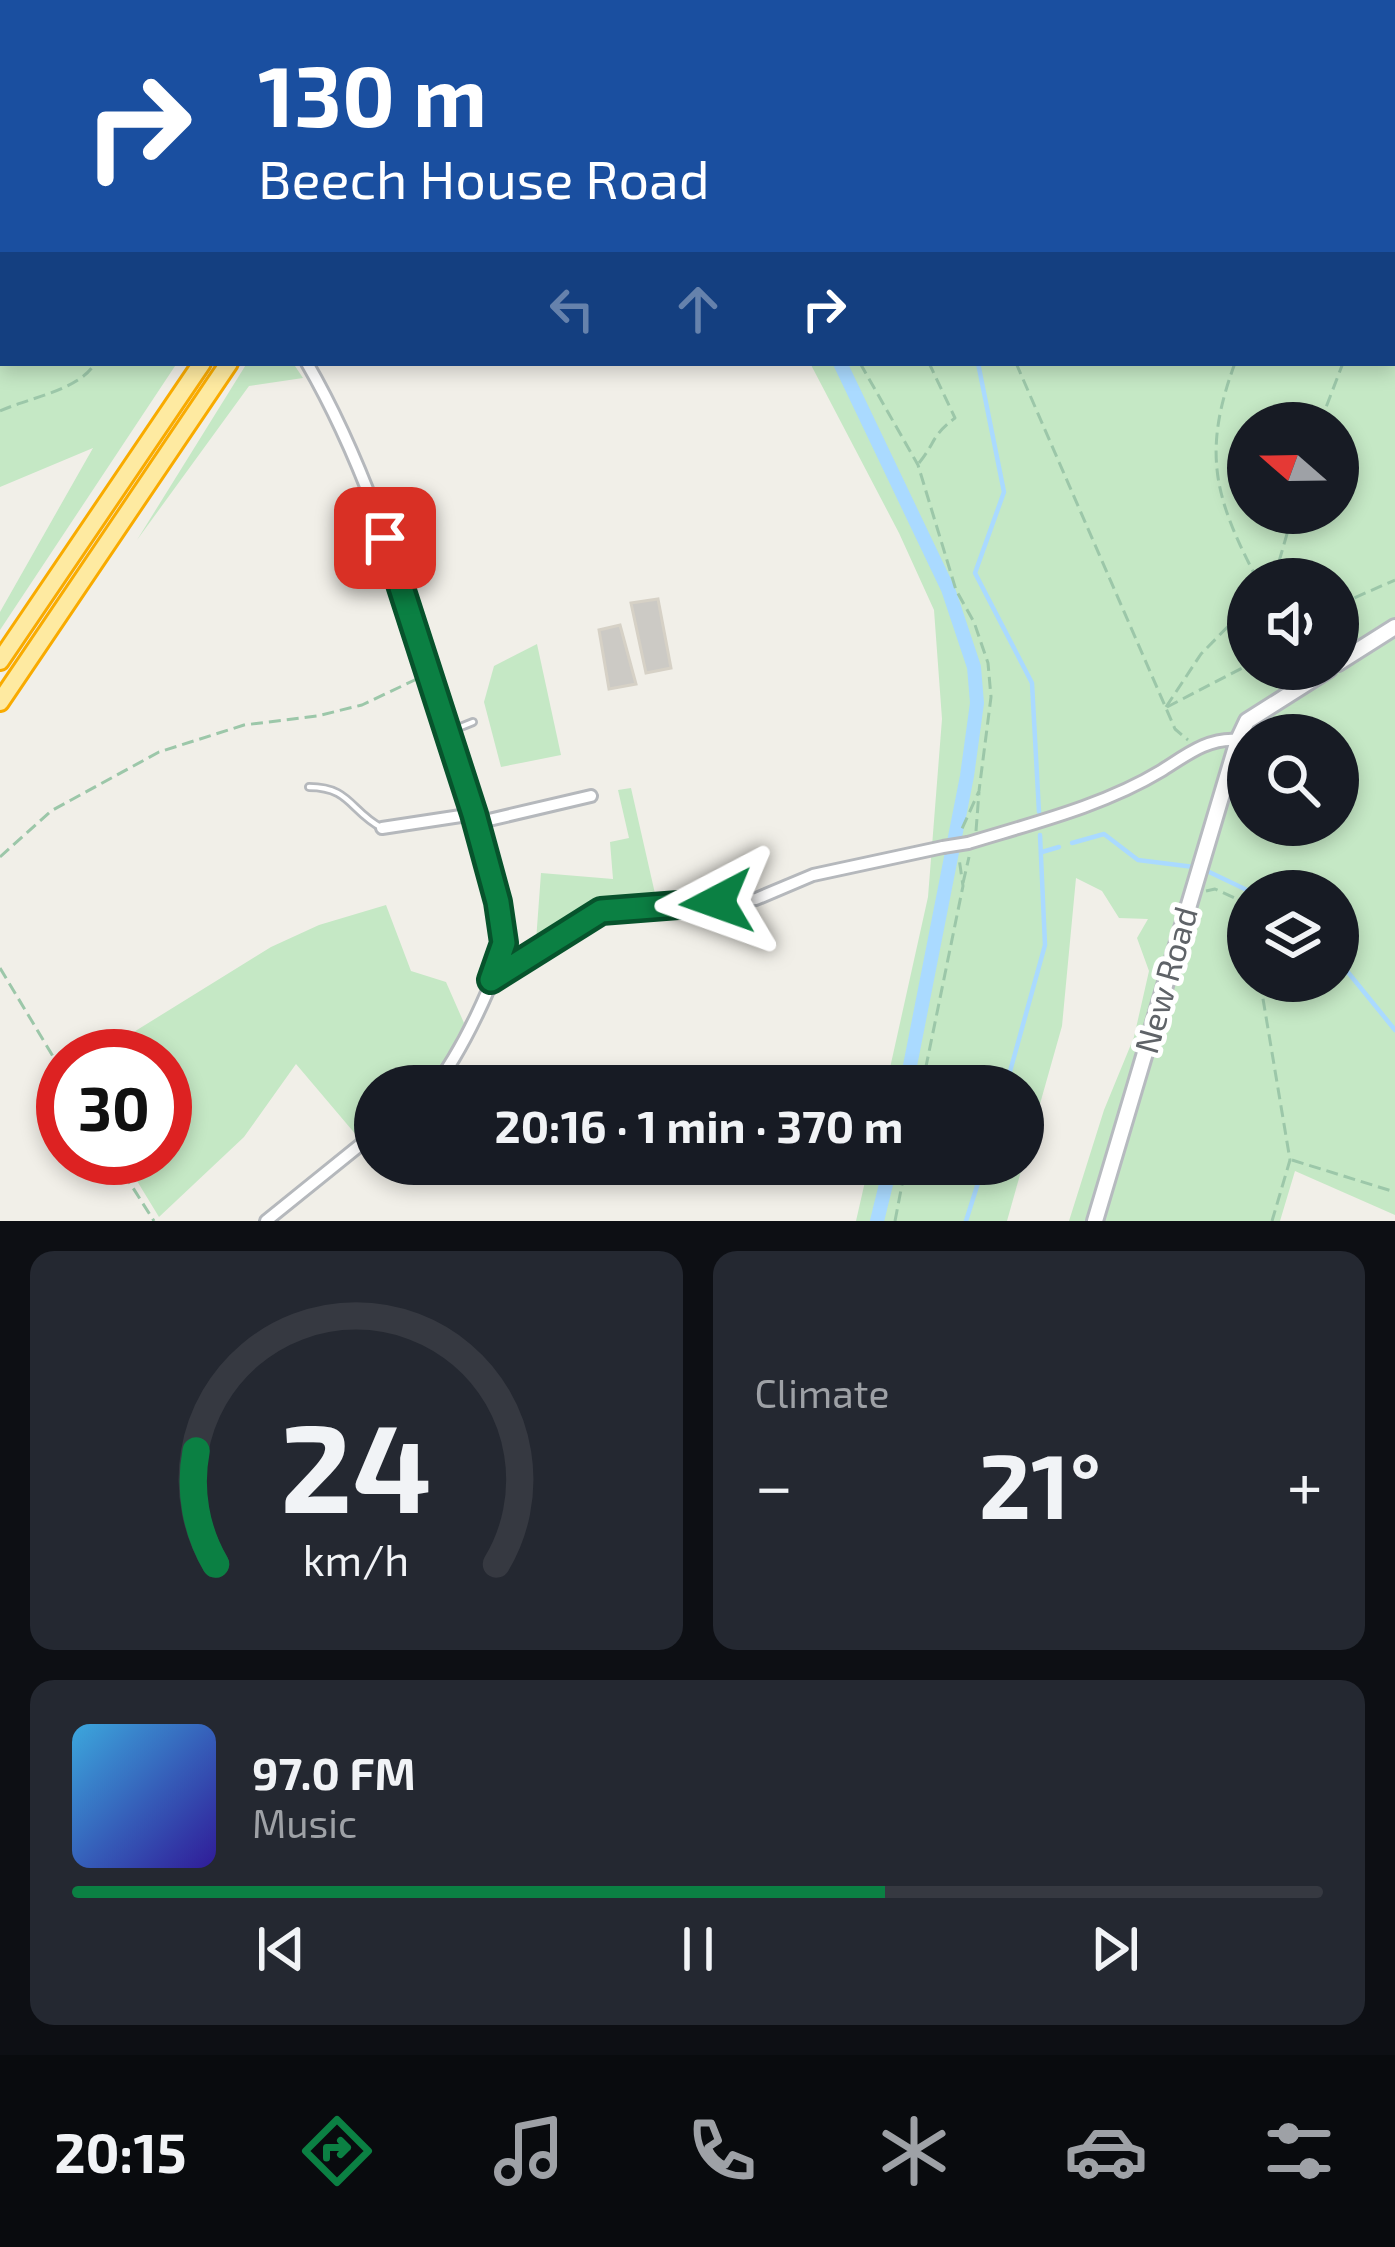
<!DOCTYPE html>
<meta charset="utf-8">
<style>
:root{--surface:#171b24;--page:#242831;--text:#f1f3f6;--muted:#9ea1a6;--line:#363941;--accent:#0b8043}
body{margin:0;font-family:"Exo 2",sans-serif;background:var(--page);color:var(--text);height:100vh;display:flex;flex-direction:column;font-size:45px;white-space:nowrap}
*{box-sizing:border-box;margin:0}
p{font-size:39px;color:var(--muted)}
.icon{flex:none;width:66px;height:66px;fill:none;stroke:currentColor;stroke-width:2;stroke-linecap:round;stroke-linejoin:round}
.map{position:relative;height:1221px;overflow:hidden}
.side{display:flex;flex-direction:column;gap:30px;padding:30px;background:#0d0f14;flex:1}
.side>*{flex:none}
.guide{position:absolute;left:0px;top:0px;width:1395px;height:366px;box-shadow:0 6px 18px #0003;background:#1a4fa0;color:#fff;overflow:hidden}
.needle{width:78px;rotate:290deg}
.fabs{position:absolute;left:1227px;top:402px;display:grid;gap:24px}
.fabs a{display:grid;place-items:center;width:132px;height:132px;border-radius:50%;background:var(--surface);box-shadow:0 6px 18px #0003;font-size:60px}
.speed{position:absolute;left:36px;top:1029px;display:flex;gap:24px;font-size:60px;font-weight:700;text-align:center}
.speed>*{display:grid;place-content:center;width:156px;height:156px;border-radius:50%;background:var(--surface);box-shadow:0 6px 18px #0003;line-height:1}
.speed .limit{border:18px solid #d22;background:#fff;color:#111}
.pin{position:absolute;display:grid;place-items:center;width:102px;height:102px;color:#fff;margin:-51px;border-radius:24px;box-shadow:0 6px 18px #0006}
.me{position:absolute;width:132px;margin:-66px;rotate:266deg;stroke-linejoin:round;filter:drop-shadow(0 0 9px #0008)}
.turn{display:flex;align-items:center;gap:42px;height:252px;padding:0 60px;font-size:54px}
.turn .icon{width:156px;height:156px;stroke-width:2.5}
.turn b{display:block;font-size:84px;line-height:102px}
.lanes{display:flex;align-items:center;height:114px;padding:0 60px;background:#0003;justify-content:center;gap:60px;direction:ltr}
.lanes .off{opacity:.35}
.big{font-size:90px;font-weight:700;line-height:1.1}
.side .tile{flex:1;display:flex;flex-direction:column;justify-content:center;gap:18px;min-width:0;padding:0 42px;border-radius:24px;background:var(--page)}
.side .dial{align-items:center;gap:0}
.dial svg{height:312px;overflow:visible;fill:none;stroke:var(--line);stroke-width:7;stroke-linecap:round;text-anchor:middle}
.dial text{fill:var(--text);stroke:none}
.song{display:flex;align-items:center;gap:36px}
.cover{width:144px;height:144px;border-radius:18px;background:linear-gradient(135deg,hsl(200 70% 55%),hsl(250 70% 35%))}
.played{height:12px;border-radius:6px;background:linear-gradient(90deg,var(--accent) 65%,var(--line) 65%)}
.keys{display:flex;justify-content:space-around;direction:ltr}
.heat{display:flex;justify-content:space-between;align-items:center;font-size:66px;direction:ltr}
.side .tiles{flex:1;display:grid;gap:30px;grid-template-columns:1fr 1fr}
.tile:last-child{grid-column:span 2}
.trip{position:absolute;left:354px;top:1065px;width:690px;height:120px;border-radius:60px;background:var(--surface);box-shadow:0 6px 18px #0003;font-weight:700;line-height:120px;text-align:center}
.tabs{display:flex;height:192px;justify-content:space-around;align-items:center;background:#090b0e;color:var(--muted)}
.tabs .icon{width:84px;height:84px}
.tabs .on{color:var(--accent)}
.tabs b{font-size:54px;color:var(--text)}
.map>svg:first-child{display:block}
</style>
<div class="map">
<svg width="1395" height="1221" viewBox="0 0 1395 1221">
<rect width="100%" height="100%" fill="#f1efe8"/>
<g fill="#c5e8c5" fill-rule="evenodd">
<path d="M1318,0H1395V1215L1295,1171L1280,1221H1069L1104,1110L1134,1037L1149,971L1137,938L1148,919L1119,918L1102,891L1076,878L1062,1026L1023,1164V1086H886L928,897L942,719L934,610L899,533L810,363H1392V3H1311ZM1248,423H1338V513H1248ZM1248,579H1338V669H1248ZM1248,735H1338V825H1248ZM1248,891H1338V981H1248Z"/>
<path d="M0,69L3,363H177L0,630V612L93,448L0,487Z"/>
<path d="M247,363H293L303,378L249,386L137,540Z"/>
<path d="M537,644L561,755L501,767L484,702L494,666Z"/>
<path d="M631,788L656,898L600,903L536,941L541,873L613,879L610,842L629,838L618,790Z"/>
<path d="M386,905L411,971L446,982L464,1023L443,1065L418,1086H375V1121L357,1136L296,1064L244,1137L159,1217L123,1158H165V1056H95L271,947L319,925Z"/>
<path d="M869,1164H1023L1007,1221H856Z"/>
</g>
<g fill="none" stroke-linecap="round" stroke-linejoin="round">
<g stroke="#aadaff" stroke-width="4.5">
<path d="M719,0L721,3"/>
<path d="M1376,3L1381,0"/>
<path d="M978,363L1004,492L975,573L1032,683L1039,812"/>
<path d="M1072,843L1104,834L1138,860L1194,867"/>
<path d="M1042,852L1059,847"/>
<path d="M1205,870L1249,891"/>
<path d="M1338,960L1395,1030"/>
<path d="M1006,1086L1045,945L1040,835"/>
<path d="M966,1221L984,1164"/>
</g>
<g stroke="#aadaff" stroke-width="14">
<path d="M667,0L668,3"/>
<path d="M840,363L948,589L974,667L977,703L967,776L906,1086"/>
<path d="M877,1221L891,1164"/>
</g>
</g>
<g fill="#cccac5" stroke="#d6d1c6" stroke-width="3">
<path d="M658,599L671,668L646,673L631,603Z"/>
<path d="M620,625L636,684L609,689L599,630Z"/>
</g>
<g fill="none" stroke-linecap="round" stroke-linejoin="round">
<defs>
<g id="service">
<path d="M448,732L473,722"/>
<path d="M309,787C350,787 350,811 382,828"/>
</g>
<g id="minor">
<path d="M0,51L3,52"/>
<path d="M307,363C377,484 412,622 455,754C471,806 503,887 503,939C503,969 455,1065 434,1086"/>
<path d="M476,823L591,796"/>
<path d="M382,828L474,814"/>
<path d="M968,843C1033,823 1103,806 1161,771C1185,756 1208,737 1238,740"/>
<path d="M491,980L601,911L756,899L813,875L943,847"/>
<path d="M266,1221L375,1133"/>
</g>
<g id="secondary">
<path d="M1338,663L1395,627"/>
<path d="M1095,1221L1238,740L1247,721L1329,669"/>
</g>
<g id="trunk">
<path d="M438,3L440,0"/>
<path d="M465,3L467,0"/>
<path d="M0,661L202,363"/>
<path d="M0,702L229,363"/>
</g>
</defs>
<use href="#service" stroke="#b5b8bc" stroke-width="10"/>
<use href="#minor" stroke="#b5b8bc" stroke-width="16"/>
<use href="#secondary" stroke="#b6babf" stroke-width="20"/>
<use href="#trunk" stroke="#f9ab00" stroke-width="22"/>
<g stroke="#9cc7a9" stroke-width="3" stroke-dasharray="12 6" stroke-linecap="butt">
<path d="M688,0L689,3"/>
<path d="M740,0L741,3"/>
<path d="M1392,236L1395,235"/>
<path d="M1392,272L1395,268"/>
<path d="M860,363L918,465L956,590L974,622L988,663L991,697L979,791L961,831"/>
<path d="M1016,363L1175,729L1188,740"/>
<path d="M1235,363C1202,452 1214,497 1257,579"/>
<path d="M0,411C28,398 80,390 95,363"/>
<path d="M1320,423L1343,363"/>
<path d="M919,463C936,442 931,436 955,418L929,363"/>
<path d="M1274,579L1293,513"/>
<path d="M1338,605L1395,580"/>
<path d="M1166,707L1201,654L1248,606"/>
<path d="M1167,707L1248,665"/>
<path d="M976,831L979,792"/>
<path d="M0,857L51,811L159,752L244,725L317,716L362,705L421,677"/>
<path d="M963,883L969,857"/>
<path d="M1206,891L1215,889L1248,904"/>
<path d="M0,968L63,1073"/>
<path d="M1260,981L1290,1160L1272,1221"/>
<path d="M922,1086L963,886L959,858"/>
<path d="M114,1158L154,1221"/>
<path d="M1292,1160L1395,1192"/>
<path d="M895,1221L906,1164"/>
</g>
<use href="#service" stroke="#fff" stroke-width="4.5"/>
<use href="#minor" stroke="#fff" stroke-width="10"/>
<use href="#secondary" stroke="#fff" stroke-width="14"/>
<use href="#trunk" stroke="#feeaa1" stroke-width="16"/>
<defs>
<path id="minor-bridge" d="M943,847L968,843"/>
</defs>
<use href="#minor-bridge" stroke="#b5b8bc" stroke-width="16" stroke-linecap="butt"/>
<use href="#minor-bridge" stroke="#fff" stroke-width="10"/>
</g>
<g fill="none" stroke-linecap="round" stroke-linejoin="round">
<defs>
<path id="route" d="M385,538L474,814L498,902L504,943L491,980L601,911L717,902"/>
</defs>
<use href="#route" stroke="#07532c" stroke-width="30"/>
<use href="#route" stroke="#0b8043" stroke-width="21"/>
</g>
<g text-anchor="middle" stroke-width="10" stroke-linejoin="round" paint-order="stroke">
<g font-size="33" fill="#5f6368" stroke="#fff">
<text transform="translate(1166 980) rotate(-74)" y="12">New Road</text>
</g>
</g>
</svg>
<div class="fabs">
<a><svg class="needle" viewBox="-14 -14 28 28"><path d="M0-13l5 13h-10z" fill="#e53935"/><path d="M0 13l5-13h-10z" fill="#9ea1a6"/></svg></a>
<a><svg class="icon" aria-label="sound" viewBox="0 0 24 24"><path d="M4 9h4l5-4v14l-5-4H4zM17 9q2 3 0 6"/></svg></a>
<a><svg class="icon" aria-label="search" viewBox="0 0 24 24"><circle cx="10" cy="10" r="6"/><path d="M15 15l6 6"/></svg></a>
<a><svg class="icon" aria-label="layers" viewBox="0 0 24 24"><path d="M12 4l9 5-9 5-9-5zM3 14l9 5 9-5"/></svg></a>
</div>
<div class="speed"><div class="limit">30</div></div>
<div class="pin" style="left:385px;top:538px;background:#d93025"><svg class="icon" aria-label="arrive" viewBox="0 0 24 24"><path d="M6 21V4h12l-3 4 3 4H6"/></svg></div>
<svg class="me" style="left:717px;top:902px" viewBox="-20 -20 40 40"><path d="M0-17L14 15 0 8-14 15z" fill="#0b8043" stroke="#fff" stroke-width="4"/></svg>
<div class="trip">20:16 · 1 min · 370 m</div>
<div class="guide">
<div class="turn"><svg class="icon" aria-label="right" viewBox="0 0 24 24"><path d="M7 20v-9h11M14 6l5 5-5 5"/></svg><div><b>130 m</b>Beech House Road</div></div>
<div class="lanes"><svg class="icon off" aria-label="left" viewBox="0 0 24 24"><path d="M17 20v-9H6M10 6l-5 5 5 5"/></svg><svg class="icon off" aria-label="ahead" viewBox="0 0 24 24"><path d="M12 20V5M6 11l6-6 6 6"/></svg><svg class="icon" aria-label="right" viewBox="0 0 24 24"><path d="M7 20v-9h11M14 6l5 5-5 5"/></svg></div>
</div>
</div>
<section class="side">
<div class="tiles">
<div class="tile dial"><svg viewBox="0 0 100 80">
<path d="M14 69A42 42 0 1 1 86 69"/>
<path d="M14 69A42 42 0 0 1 9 40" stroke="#0b8043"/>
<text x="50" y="56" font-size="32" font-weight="700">24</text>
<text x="50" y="72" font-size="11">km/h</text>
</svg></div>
<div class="tile"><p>Climate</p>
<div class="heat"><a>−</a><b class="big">21°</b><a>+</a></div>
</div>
<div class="tile">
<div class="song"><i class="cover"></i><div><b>97.0 FM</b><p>Music</p></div></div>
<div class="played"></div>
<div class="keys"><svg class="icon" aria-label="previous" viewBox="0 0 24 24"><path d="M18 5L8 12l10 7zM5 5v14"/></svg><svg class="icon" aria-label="pause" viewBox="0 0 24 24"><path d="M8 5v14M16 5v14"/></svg><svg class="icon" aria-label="next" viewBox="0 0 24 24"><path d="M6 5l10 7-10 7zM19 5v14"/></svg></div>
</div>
</div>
</section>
<nav class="tabs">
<b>20:15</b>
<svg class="icon on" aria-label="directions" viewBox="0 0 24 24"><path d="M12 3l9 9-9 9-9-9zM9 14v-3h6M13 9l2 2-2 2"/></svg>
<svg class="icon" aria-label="music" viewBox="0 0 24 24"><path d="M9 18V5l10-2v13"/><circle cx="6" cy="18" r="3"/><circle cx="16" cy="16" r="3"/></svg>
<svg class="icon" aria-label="phone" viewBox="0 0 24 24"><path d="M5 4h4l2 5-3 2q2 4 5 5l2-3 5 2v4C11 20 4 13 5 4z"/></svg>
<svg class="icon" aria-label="climate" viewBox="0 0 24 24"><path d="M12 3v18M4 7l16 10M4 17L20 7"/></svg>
<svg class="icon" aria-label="car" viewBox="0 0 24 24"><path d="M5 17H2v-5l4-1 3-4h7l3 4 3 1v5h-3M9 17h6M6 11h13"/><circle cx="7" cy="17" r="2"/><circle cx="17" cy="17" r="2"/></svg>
<svg class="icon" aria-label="filters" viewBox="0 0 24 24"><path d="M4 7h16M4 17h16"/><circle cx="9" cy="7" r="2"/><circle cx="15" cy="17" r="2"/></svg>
</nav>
